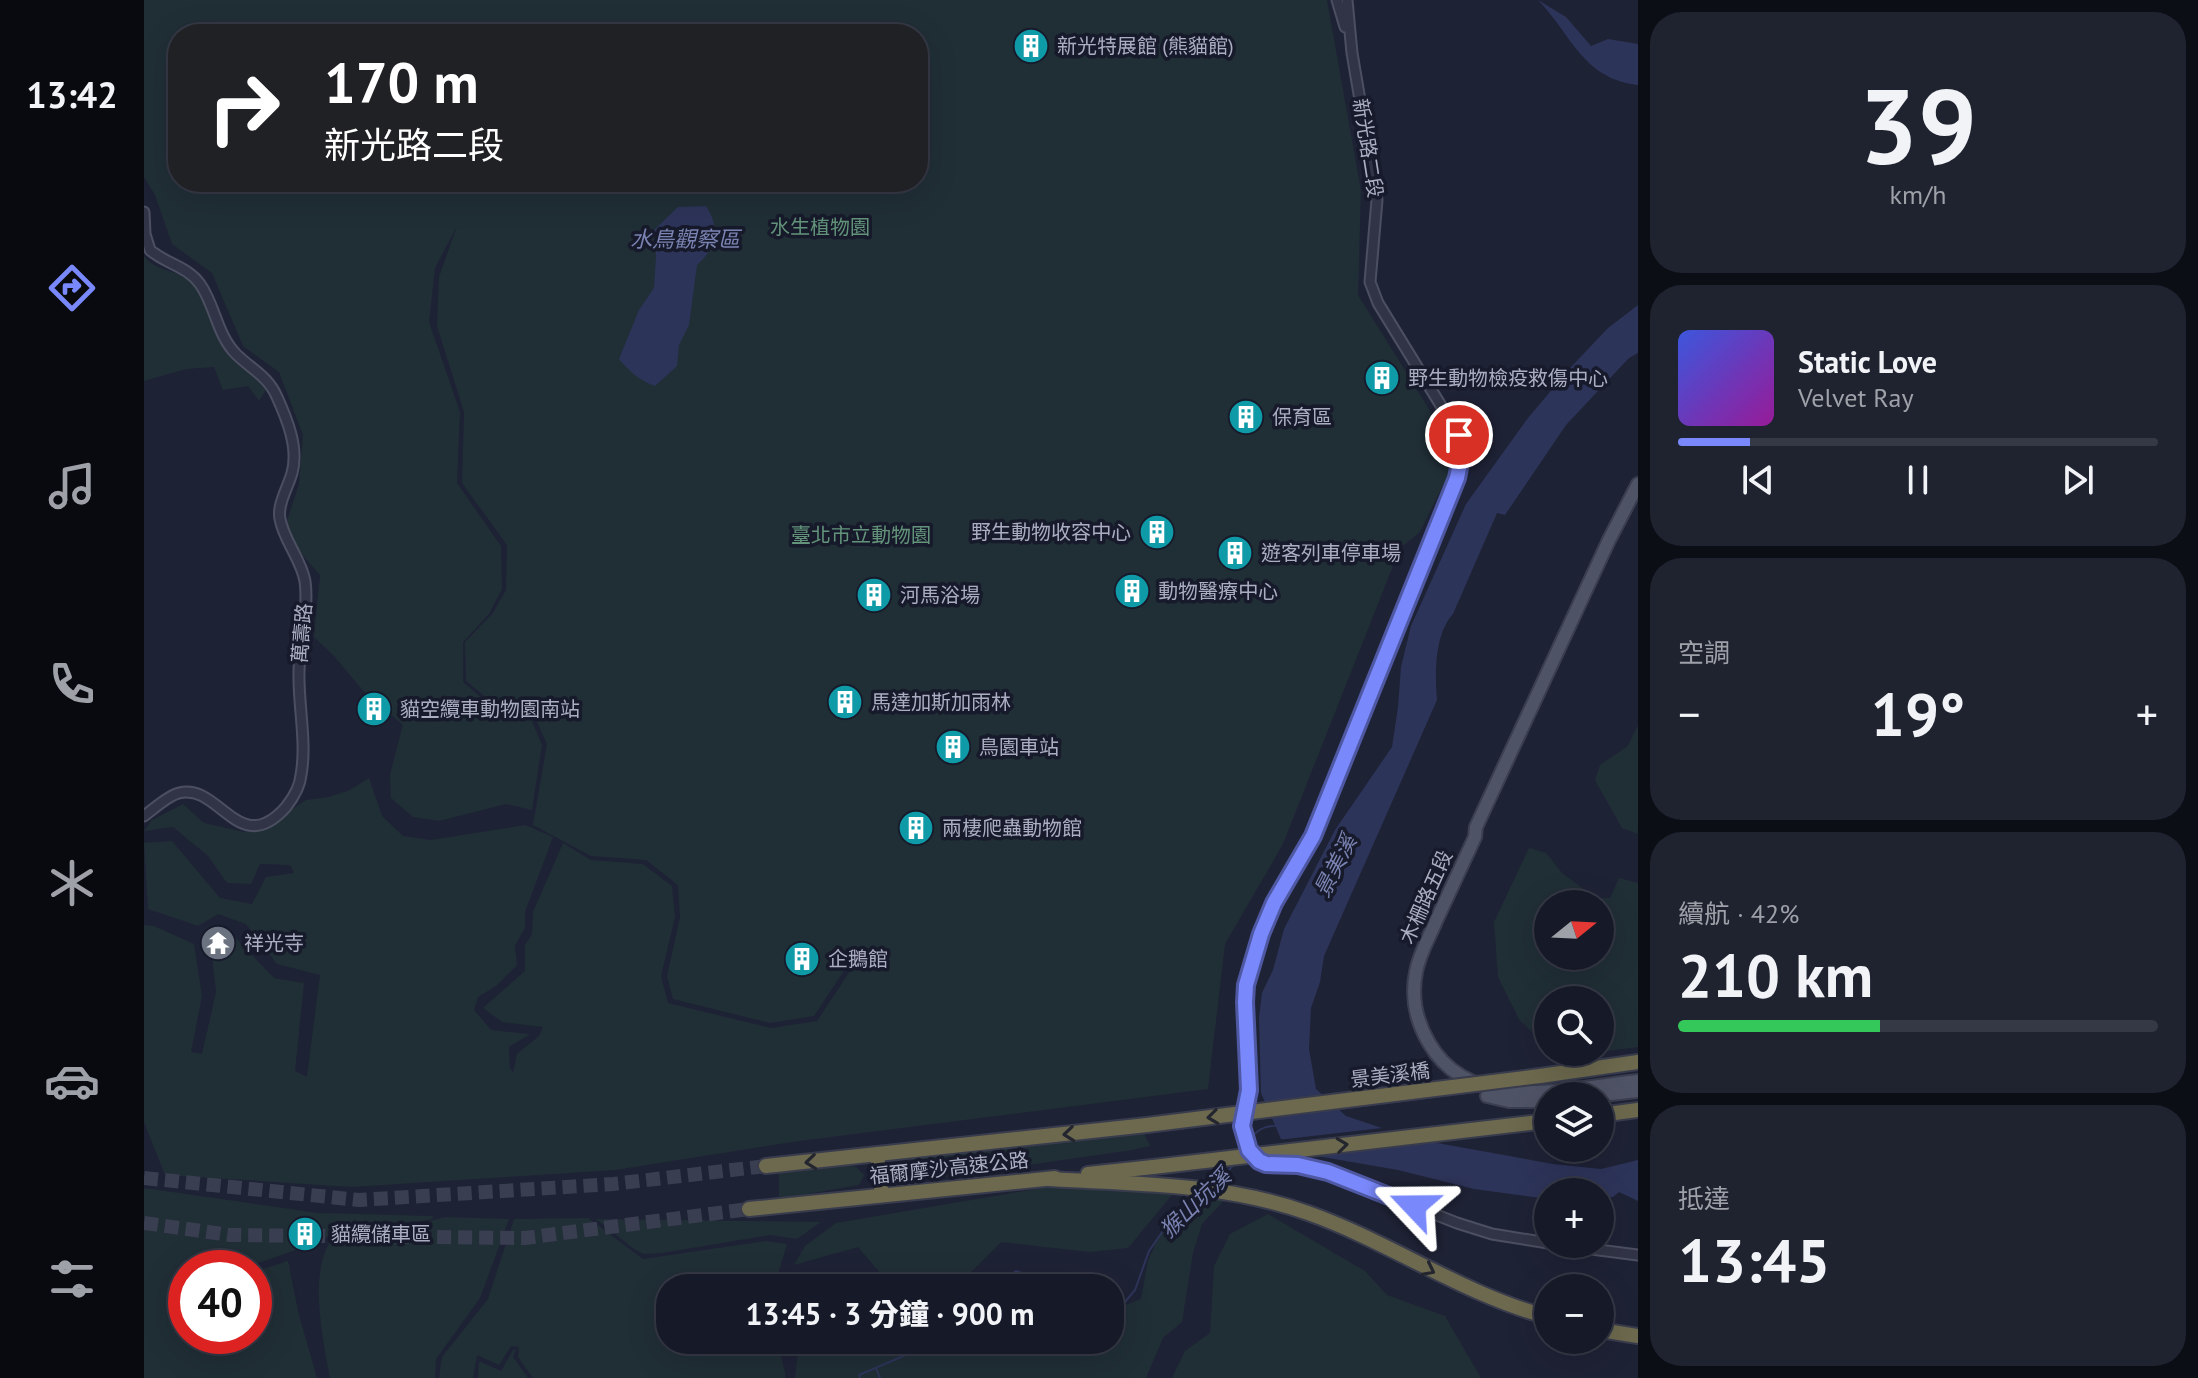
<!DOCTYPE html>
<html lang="zh-TW">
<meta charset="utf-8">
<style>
:root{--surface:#161a28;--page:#1f2330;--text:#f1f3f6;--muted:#9ea1a8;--line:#353845;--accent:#7988fa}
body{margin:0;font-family:"PT Sans","Noto Sans TC",sans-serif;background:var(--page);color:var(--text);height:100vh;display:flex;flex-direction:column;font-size:30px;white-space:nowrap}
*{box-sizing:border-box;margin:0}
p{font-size:26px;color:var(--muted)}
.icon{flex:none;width:44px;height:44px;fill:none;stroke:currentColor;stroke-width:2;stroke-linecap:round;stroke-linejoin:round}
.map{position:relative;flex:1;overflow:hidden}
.panel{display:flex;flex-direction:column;gap:12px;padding:12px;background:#0c0e16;width:560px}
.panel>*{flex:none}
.guide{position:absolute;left:24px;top:24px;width:760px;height:168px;border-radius:32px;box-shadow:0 8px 32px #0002,0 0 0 2px var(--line);background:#202124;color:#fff;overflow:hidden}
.needle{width:52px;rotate:72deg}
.buttons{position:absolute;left:1390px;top:890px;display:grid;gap:16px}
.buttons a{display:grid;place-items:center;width:80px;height:80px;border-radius:50%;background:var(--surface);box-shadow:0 8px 32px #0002,0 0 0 2px var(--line);font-size:40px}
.speed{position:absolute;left:24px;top:1250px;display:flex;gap:16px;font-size:40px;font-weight:700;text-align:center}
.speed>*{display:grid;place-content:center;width:104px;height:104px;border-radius:50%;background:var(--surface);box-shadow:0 8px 32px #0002,0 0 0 2px var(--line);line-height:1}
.speed .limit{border:12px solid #d22;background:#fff;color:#111}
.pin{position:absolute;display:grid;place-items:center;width:68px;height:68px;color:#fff;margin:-34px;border:4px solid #fff;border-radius:50%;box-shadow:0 2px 8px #0007}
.me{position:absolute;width:88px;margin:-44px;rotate:293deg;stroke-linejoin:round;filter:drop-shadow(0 0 6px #0008)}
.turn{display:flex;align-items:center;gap:28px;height:168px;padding:0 24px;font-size:36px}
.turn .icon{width:104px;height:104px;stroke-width:2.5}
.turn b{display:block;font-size:56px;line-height:68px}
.big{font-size:60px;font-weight:800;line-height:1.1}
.panel .widget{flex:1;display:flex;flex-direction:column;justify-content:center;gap:12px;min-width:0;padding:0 28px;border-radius:32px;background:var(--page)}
.panel .dial{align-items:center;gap:0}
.dial b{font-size:104px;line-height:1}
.song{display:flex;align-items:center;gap:24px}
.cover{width:96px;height:96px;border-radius:12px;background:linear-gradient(135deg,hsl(230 70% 55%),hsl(300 70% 35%))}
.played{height:8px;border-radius:4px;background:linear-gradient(90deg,var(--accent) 15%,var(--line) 15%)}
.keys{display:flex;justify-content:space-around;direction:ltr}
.heat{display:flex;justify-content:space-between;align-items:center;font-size:44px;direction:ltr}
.charge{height:12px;border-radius:6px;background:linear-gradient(90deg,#34c759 42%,var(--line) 0)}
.trip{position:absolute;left:512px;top:1274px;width:468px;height:80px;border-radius:32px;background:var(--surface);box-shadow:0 8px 32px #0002,0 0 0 2px var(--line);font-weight:800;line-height:80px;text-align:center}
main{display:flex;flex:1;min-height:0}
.menu{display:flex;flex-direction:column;width:144px;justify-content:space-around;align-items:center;background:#090a10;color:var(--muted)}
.menu .icon{width:56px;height:56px}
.menu .current{color:var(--accent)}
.menu b{font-size:36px;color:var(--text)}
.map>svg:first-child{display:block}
</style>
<main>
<nav class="menu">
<b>13:42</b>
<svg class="icon current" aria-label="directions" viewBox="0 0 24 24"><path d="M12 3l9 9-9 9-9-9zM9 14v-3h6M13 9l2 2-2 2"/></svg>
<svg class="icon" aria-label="music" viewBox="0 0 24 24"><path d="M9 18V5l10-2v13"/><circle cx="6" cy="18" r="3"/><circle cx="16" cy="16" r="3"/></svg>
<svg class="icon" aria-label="phone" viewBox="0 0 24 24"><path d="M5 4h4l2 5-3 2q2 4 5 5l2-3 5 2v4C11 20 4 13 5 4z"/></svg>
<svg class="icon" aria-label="climate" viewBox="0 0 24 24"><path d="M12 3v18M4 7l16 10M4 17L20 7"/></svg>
<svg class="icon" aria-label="car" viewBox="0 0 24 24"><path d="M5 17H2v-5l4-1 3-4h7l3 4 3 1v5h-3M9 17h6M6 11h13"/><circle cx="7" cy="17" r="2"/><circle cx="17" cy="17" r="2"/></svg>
<svg class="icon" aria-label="filters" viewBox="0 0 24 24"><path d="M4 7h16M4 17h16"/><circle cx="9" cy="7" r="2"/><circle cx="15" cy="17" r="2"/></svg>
</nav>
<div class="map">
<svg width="1494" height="1378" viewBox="0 0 1494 1378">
<rect width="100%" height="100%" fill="#1e2235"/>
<g fill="#202e36" fill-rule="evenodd">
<path d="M0,0H1183L1217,191L1214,295L1308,446L1307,469L1276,532L1256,548L1139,844L1081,944L1064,1089L648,1142L471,1170L208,1187L21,1175L0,1122V925L10,926L50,944L58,996L47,1052L58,1054L72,992L66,938L76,931L88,934L130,978L160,983L151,1071L163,1077L176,975L133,964L102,924L74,914L54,926L4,909L0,843L28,841L76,898L108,904L122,877L150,873L146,865L116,864L107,884L83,883L64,856L29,827L0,831L8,820L39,804L60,823L100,832L133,819L162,800L185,797L206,790L225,778L238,816L259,836L287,840L381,825L409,837L381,912V928L371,945L373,965L352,986L334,997L330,1010L347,1030L386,1034L365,1047L366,1068L369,1072L373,1054L395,1036L399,1027L358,1022L339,1008L381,971V945L388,934L389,912L419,843L447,860L499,864L528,886L531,917L517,976L524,1003L627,1028L673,1021L710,965L709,957L670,1016L626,1023L529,999L523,976L536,917L534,885L502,860L447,856L389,825L403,744L388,711L349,703L322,681L321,642L349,613L362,590L363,545L318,483L320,412L293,326L295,277L313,226L291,268L285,322L316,412L313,483L357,546L358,589L345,614L319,642V682L348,707L384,712L398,745L388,810L362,804L295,821L269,817L247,798L246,774L259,725L222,694L190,656L170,637L176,575L139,533L155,484L159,435L135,372L99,346L68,273L28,244L11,195L0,177ZM34,34H774V182H34Z"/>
<path d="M0,256C12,273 40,269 52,288C63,305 68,331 81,351C89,363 111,376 123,388L115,401L104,386L79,390L70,367L42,369L0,381Z"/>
<path d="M1494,725V834L1478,828L1451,780L1456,765L1484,746Z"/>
<path d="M1385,848L1402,853L1418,873L1452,898H1466L1475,878L1494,883V1047L1456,1052V1000H1404V1046L1376,1021L1354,977L1350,922ZM1404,904H1456V956H1404Z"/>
<path d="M999,1131L1006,1146L988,1150L788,1179H763L755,1169L764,1160L787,1155Z"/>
<path d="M705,1166L712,1167L720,1175L715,1185L635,1199V1173Z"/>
<path d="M933,1182L1038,1183L984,1248L946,1252L857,1242L811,1288H771L740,1284L736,1273L714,1247L650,1265L661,1246L692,1223Z"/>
<path d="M1065,1187L1087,1193L1058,1224L1049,1253L1038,1322L1019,1338L1002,1378H651L655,1340H754L759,1344L767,1340H966V1311L997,1299L1004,1261L1018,1229Z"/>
<path d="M0,1188L174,1213L289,1216L288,1219L220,1233L185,1235L180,1240L100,1268H42V1288L38,1290L42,1293V1336H110V1272L144,1261L155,1315L173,1378H0Z"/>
<path d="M1124,1214L1221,1271L1243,1295L1301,1316L1337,1378H1028L1041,1351L1066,1333L1070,1266L1086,1234Z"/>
<path d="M301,1217L365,1219L336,1298L292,1359L291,1378H186C179,1340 164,1271 188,1239L228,1237Z"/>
<path d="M444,1218L499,1259L622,1241L643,1244L630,1288H526V1340H633L641,1372V1378H389L374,1357L375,1347L367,1346L355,1365L333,1355L329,1378H295L298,1357L344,1299L370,1219Z"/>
<path d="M452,1219L677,1222L653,1239L626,1235L518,1253L500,1254L490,1249Z"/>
<path d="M369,1350H372L369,1357L384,1378H334L335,1361L357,1371Z"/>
</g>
<g fill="#2d3459">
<path d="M1394,0L1422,17L1447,46L1464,39L1494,44V85C1439,79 1428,35 1394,0Z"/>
<path d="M562,206C577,229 572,248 553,265L545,325L535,345L533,366L511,386C495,380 486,372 475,359L495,310L510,288L512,257L510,230L534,207Z"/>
<path d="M1494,305V353L1485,358L1422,425L1361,515L1353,513L1309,614C1290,635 1291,674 1293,700L1180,956L1176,982L1167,1008L1165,1049L1172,1089L1202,1116L1271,1139L1409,1164L1457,1169L1494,1160V1201L1475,1192L1469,1197H1456V1192H1404V1199L1330,1189L1254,1170L1167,1155L1137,1139L1117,1093L1115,1018L1118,993L1129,970L1140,929L1191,830L1248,747L1254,707L1257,667L1267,626L1322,504L1384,418L1427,367L1464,328Z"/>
</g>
<path fill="#1e2235" d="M1247,1127L1272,1135L1157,1154L1133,1140Z"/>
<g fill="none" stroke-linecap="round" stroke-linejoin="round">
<g stroke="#2d3459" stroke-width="2">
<path d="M1105,1141C1111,1131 1121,1125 1133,1126"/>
<path d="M1072,1185L1091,1163"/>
<path d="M856,1288V1282L872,1271L922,1288"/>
<path d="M966,1313L970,1315L991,1290L1005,1251L1023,1225L1061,1195"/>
<path d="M732,1368L736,1378"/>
<path d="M716,1378L715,1375L797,1340"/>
</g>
<g stroke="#3a3e51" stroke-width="14" stroke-dasharray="14 7" stroke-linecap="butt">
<path d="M0,1178L215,1200L469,1184L622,1166"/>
<path d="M0,1223L86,1235L381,1238L605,1209"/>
</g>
<defs>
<g id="minor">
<path d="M1193,0L1201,27"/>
<path d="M1203,0L1208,53L1233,200L1226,282L1234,303L1315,435L1318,453L1313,478L1169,836L1130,903L1117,934L1102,985L1100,1014L1105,1090L1098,1126L1105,1150L1122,1164L1154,1165L1184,1172L1313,1223L1348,1234L1404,1243"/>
<path d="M0,212L1,234L6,250C22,264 43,266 56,284C71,305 73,335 92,354C107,369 124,376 133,397C143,419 155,448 148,473C144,487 133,505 136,519C140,541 157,559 161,581C165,610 155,642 155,672C154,705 163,742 157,775C156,787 149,798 142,807C95,860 75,782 35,793C23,796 10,809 0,816"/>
<path d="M1408,1244L1494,1255"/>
</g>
<g id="major">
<path d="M1494,484L1465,540L1332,827L1331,837C1318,865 1305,893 1292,921C1285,938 1275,954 1272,972C1267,997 1272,1021 1285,1043C1327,1116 1426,1088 1494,1081"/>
<path d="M1343,1096L1365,1101H1404"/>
<path d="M1449,1096L1494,1091"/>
</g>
<g id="highway">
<path d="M1396,1076L1494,1062"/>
<path d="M1456,1115L1494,1110"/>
<path d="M733,1155L738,1195"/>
<path d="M622,1166L1003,1125"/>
<path d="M944,1174L1009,1167"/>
<path d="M905,1179C991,1184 1081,1183 1164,1213C1246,1242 1318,1294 1404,1317"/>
<path d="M605,1209L911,1178"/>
<path d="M1456,1330L1494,1336"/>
</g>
</defs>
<use href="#minor" stroke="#4c4f61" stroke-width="13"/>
<use href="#major" stroke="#3b3e4f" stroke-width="16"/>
<use href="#highway" stroke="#393c4d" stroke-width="18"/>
<use href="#minor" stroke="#313446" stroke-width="9"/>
<use href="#major" stroke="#4f5366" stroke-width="12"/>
<use href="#highway" stroke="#6c694e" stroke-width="14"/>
<defs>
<g id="highway-bridge">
<path d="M1003,1125L1396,1076"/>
<path d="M1009,1167L1404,1121"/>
</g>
</defs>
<use href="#highway-bridge" stroke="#393c4d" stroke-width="18" stroke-linecap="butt"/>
<use href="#highway-bridge" stroke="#6c694e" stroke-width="14"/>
</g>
<defs><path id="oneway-chevron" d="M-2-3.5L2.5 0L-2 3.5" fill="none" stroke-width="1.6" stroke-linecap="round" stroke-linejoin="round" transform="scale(2)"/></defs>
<g stroke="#24262f">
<use href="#oneway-chevron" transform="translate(1069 1117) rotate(173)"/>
<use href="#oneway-chevron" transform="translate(925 1134) rotate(174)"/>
<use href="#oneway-chevron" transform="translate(1198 1145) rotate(-7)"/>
<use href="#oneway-chevron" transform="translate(667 1162) rotate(174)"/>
<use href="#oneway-chevron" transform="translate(1285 1270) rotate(27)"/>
</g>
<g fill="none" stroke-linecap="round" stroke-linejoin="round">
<defs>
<path id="route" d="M1270,1206L1184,1172L1154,1165L1122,1164L1115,1161L1105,1150L1098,1126L1105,1090L1101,1002L1102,985L1117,934L1130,903L1169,836L1313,478L1318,453L1315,435"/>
</defs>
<use href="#route" stroke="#4f58a2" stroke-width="20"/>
<use href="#route" stroke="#7988fa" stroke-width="14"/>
</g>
<defs>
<symbol id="building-disc" viewBox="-11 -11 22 22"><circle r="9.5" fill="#0f9aa8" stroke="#171a2a"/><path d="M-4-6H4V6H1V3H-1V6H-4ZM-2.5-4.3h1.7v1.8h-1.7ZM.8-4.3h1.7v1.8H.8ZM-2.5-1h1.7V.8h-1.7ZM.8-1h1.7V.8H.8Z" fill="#fff"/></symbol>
<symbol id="temple-disc" viewBox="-11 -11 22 22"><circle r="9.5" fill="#6b7280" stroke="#171a2a"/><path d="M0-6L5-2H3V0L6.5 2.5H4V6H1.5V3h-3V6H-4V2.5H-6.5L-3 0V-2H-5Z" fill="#fff"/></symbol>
</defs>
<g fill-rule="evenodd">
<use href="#building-disc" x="867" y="26" width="40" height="40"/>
<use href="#building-disc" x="1218" y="358" width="40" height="40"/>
<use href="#building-disc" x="1082" y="397" width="40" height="40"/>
<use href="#building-disc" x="993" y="512" width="40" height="40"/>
<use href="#building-disc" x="1071" y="533" width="40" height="40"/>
<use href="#building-disc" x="968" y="571" width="40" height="40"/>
<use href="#building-disc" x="710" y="575" width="40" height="40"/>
<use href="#building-disc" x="681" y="682" width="40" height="40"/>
<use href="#building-disc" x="210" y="689" width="40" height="40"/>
<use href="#building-disc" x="789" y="727" width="40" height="40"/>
<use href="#building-disc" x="752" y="808" width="40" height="40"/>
<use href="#temple-disc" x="54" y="923" width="40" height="40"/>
<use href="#building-disc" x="638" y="939" width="40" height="40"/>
<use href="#building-disc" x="141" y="1214" width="40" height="40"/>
</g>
<g text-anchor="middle" stroke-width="7" stroke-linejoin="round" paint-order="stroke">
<g font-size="20" fill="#abaec3" stroke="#171a2a" text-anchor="start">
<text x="913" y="53">新光特展館 (熊貓館)</text>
<text x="1264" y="385">野生動物檢疫救傷中心</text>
<text x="1128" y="424">保育區</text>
<text x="987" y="539" text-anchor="end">野生動物收容中心</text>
<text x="1117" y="560">遊客列車停車場</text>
<text x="1014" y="598">動物醫療中心</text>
<text x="756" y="602">河馬浴場</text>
<text x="727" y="709">馬達加斯加雨林</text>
<text x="256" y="716">貓空纜車動物園南站</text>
<text x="835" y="754">鳥園車站</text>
<text x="798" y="835">兩棲爬蟲動物館</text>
<text x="100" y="950">祥光寺</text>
<text x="684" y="966">企鵝館</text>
<text x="187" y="1241">貓纜儲車區</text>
</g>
<g font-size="20" fill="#abaec3" stroke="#171a2a">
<text transform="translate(1224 148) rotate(81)" y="7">新光路二段</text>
<text transform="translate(158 633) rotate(-85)" y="7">萬壽路</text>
<text transform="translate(1282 897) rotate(-66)" y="7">木柵路五段</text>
<text transform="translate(1246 1075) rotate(-7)" y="7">景美溪橋</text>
<text transform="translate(805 1168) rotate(-6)" y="7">福爾摩沙高速公路</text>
</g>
<g font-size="20" fill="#63947b" stroke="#171a2a">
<text x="676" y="234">水生植物園</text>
<text x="717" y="542">臺北市立動物園</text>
</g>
<g font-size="22" font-style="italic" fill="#7a83b2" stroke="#171a2a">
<text x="541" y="247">水鳥觀察區</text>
<text transform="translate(1191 866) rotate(-63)" y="8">景美溪</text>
<text transform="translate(1051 1203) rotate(-44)" y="8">猴山坑溪</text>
</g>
</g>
</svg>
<div class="buttons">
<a><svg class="needle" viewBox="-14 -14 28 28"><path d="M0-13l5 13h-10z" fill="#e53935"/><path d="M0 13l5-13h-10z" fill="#9ea1a8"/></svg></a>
<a><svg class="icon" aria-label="search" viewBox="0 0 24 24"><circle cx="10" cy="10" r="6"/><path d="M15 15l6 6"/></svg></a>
<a><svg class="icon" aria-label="layers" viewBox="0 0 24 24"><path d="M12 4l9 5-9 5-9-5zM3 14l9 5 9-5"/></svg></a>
<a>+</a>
<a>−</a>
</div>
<div class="speed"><div class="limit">40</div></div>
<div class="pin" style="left:1315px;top:435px;background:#d93025"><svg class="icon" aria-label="arrive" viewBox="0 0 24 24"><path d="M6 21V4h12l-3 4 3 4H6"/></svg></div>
<svg class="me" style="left:1270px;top:1206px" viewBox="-20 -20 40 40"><path d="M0-17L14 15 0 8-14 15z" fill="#7988fa" stroke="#fff" stroke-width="4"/></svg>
<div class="trip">13:45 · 3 分鐘 · 900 m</div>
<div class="guide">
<div class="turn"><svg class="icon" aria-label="right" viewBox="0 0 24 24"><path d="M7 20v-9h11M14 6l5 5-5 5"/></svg><div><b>170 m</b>新光路二段</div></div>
</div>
</div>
<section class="panel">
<div class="widget dial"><b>39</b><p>km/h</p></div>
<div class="widget">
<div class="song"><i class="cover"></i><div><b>Static Love</b><p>Velvet Ray</p></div></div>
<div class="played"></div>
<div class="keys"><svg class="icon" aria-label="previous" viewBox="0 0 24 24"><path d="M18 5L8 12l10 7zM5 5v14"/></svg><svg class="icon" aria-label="pause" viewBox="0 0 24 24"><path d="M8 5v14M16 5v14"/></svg><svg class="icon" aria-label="next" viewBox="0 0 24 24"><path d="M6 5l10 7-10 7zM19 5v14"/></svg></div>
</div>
<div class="widget"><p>空調</p>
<div class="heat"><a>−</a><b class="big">19°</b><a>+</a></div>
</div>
<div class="widget"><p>續航 · 42%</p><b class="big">210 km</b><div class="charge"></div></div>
<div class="widget"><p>抵達</p><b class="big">13:45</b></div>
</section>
</main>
